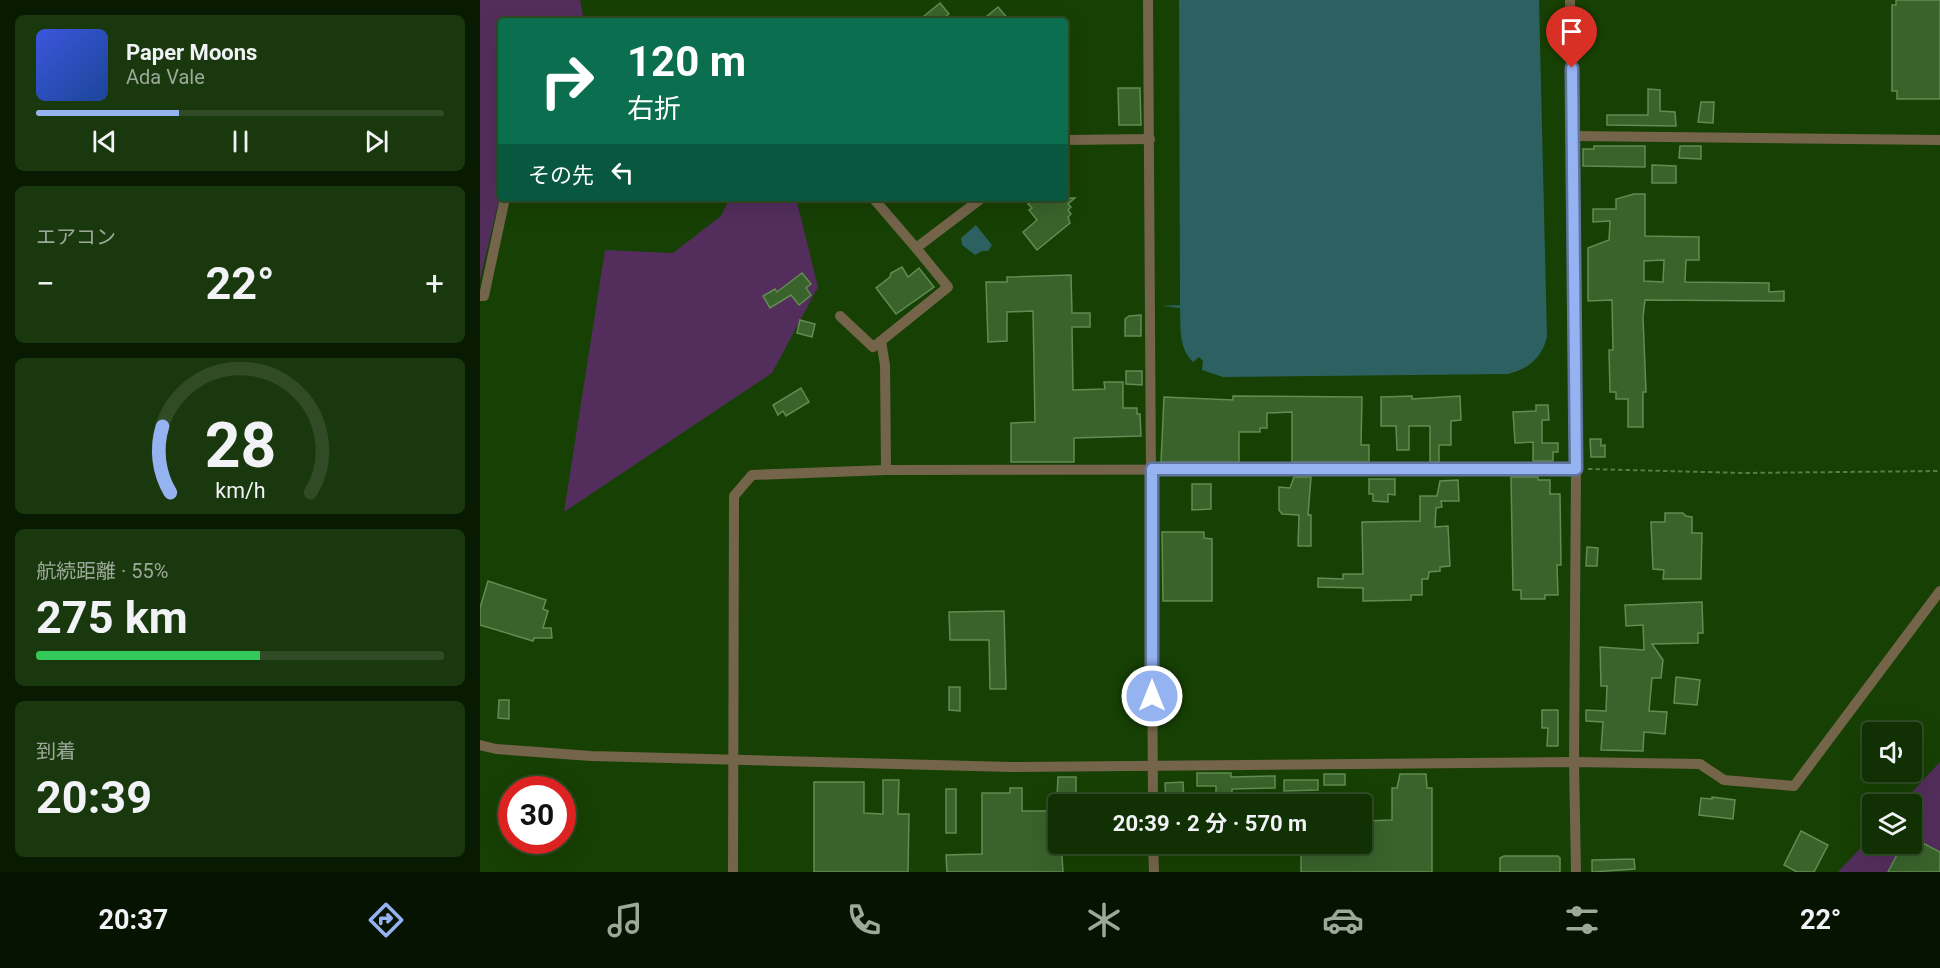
<!DOCTYPE html>
<html lang="ja">
<meta charset="utf-8">
<style>
:root{--surface:#113003;--page:#1a380d;--text:#f1f3f6;--muted:#9ca99a;--line:#304b25;--accent:#95b2f1}
body{margin:0;font-family:Roboto,"Noto Sans JP",sans-serif;background:var(--page);color:var(--text);height:100vh;display:flex;flex-direction:column;font-size:22px;white-space:nowrap}
*{box-sizing:border-box;margin:0}
p{font-size:20px;color:var(--muted)}
.icon{flex:none;width:33px;height:33px;fill:none;stroke:currentColor;stroke-width:2;stroke-linecap:round;stroke-linejoin:round}
.map{position:relative;flex:1;overflow:hidden}
.panel{display:flex;flex-direction:column;gap:15px;padding:15px;background:#091a02;width:480px}
.panel>*{flex:none}
.top-card{position:absolute;left:18px;top:18px;width:570px;height:183px;border-radius:6px;box-shadow:0 6px 24px #0002,0 0 0 2px var(--line);background:#0b6e4f;color:#fff;overflow:hidden}
.fabs{position:absolute;left:1382px;top:722px;display:grid;gap:12px}
.fabs a{display:grid;place-items:center;width:60px;height:60px;border-radius:6px;background:var(--surface);box-shadow:0 6px 24px #0002,0 0 0 2px var(--line);font-size:30px}
.speed{position:absolute;left:18px;top:776px;display:flex;gap:12px;font-size:30px;font-weight:700;text-align:center}
.speed>*{display:grid;place-content:center;width:78px;height:78px;border-radius:50%;background:var(--surface);box-shadow:0 6px 24px #0002,0 0 0 2px var(--line);line-height:1}
.speed .limit{border:9px solid #d22;background:#fff;color:#111}
.pin{position:absolute;display:grid;place-items:center;width:51px;height:51px;color:#fff;margin:-62px -26px;border-radius:50% 50% 50% 0;rotate:-45deg;box-shadow:0 0 6px #0007}
.pin .icon{rotate:45deg}
.me{position:absolute;width:66px;margin:-33px;rotate:0deg;stroke-linejoin:round;filter:drop-shadow(0 0 4px #0008)}
.turn{display:flex;align-items:center;gap:21px;height:126px;padding:0 30px;font-size:27px}
.turn .icon{width:78px;height:78px;stroke-width:2.5}
.turn b{display:block;font-size:42px;line-height:51px}
.then{display:flex;align-items:center;height:57px;padding:0 30px;background:#0003;gap:12px;font-size:22px}
.big{font-size:45px;font-weight:700;line-height:1.1}
.panel .widget{flex:1;display:flex;flex-direction:column;justify-content:center;gap:9px;min-width:0;padding:0 21px;border-radius:9px;background:var(--page)}
.panel .dial{align-items:center;gap:0}
.dial svg{height:156px;overflow:visible;fill:none;stroke:var(--line);stroke-width:7;stroke-linecap:round;text-anchor:middle}
.dial text{fill:var(--text);stroke:none}
.song{display:flex;align-items:center;gap:18px}
.cover{width:72px;height:72px;border-radius:9px;background:linear-gradient(135deg,hsl(230 70% 55%),hsl(220 70% 35%))}
.played{height:6px;border-radius:3px;background:linear-gradient(90deg,var(--accent) 35%,var(--line) 35%)}
.keys{display:flex;justify-content:space-around;direction:ltr}
.heat{display:flex;justify-content:space-between;align-items:center;font-size:33px;direction:ltr}
.charge{height:9px;border-radius:4px;background:linear-gradient(90deg,#34c759 55%,var(--line) 0)}
.trip{position:absolute;left:568px;top:794px;width:324px;height:60px;border-radius:6px;background:var(--surface);box-shadow:0 6px 24px #0002,0 0 0 2px var(--line);font-weight:700;line-height:60px;text-align:center}
.tab-bar{display:flex;height:96px;justify-content:space-around;align-items:center;background:#071301;color:var(--muted)}
.tab-bar .icon{width:42px;height:42px}
.tab-bar .active{color:var(--accent)}
.tab-bar b{font-size:27px;color:var(--text)}
main{display:flex;flex:1;min-height:0}
.map>svg:first-child{display:block}
</style>
<main>
<section class="panel">
<div class="widget">
<div class="song"><i class="cover"></i><div><b>Paper Moons</b><p>Ada Vale</p></div></div>
<div class="played"></div>
<div class="keys"><svg class="icon" aria-label="previous" viewBox="0 0 24 24"><path d="M18 5L8 12l10 7zM5 5v14"/></svg><svg class="icon" aria-label="pause" viewBox="0 0 24 24"><path d="M8 5v14M16 5v14"/></svg><svg class="icon" aria-label="next" viewBox="0 0 24 24"><path d="M6 5l10 7-10 7zM19 5v14"/></svg></div>
</div>
<div class="widget"><p>エアコン</p>
<div class="heat"><a>−</a><b class="big">22°</b><a>+</a></div>
</div>
<div class="widget dial"><svg viewBox="0 0 100 80">
<path d="M14 69A42 42 0 1 1 86 69"/>
<path d="M14 69A42 42 0 0 1 10 35" stroke="#95b2f1"/>
<text x="50" y="56" font-size="32" font-weight="700">28</text>
<text x="50" y="72" font-size="11">km/h</text>
</svg></div>
<div class="widget"><p>航続距離 · 55%</p><b class="big">275 km</b><div class="charge"></div></div>
<div class="widget"><p>到着</p><b class="big">20:39</b></div>
</section>
<div class="map">
<svg width="1460" height="872" viewBox="0 0 1460 872">
<rect width="100%" height="100%" fill="#174004"/>
<g fill="#532e5d">
<path d="M0,0H100L104,21H21V192L0,279Z"/>
<path d="M250,198H316L338,287L292,373L84,512L125,250L193,253L241,216Z"/>
<path d="M1460,762V872H1358L1392,836V843H1431V804H1421Z"/>
</g>
<g fill="#2c6061">
<path d="M699,0H1059L1067,337C1062,358 1048,369 1028,374L743,377L722,370L723,361L719,357L713,362C698,347 701,328 700,308L681,306L700,305Z"/>
<path d="M496,225L512,245L508,251H502L495,255L482,245L481,238Z"/>
</g>
<g fill="#39632b" stroke="#618c52" stroke-width="1.5" fill-rule="evenodd">
<path d="M1416,0H1460V99H1417V91H1412V5H1416Z"/>
<path d="M460,3L469,14L460,21H438Z"/>
<path d="M518,7L530,21H501Z"/>
<path d="M638,88H660L661,125H639Z"/>
<path d="M1168,89L1180,90V111L1195,112L1196,126L1127,125V115H1168Z"/>
<path d="M1221,102H1234L1233,123L1218,122Z"/>
<path d="M1114,146H1165V167L1103,166V149H1114Z"/>
<path d="M1200,146H1221V159L1199,158Z"/>
<path d="M1172,165L1196,166V183H1172Z"/>
<path d="M1154,194H1165V236L1219,237V260H1206L1205,282L1289,283V292L1304,291V301L1165,300L1163,317L1166,392H1163V427H1148V399H1136V392H1130L1129,350H1133L1132,300L1108,301V248L1129,240L1130,221L1113,222V209H1136V199ZM1184,260L1183,282L1164,281V261Z"/>
<path d="M556,198H595L588,204L591,207L588,210L591,214L588,217L590,223L557,250L543,232L557,220L549,210L552,208L548,204Z"/>
<path d="M422,267L428,277L439,268L454,287L416,314L396,288L410,277L411,273Z"/>
<path d="M322,273L331,284L326,288L331,295L319,305L311,295L290,308L283,296L295,289L297,292Z"/>
<path d="M591,275L592,313H610V327H592L593,390L625,389L624,382H643V408H657V414H660L661,436L594,438V462H531V423L555,422L553,311L527,312V341L508,342L506,282H527V277Z"/>
<path d="M661,315V336H645V319L649,316Z"/>
<path d="M320,320L335,324L332,337L317,333Z"/>
<path d="M646,371H662V385L646,384Z"/>
<path d="M321,388L329,402L306,416L303,411L298,415L293,405Z"/>
<path d="M753,396L882,397L881,445H889V462H812V412L787,413V428H780V432H759V462H681L684,397L753,400Z"/>
<path d="M932,396V399L980,396L981,420L971,421V445H959V462H950V426H929V450H917L916,426H901V397Z"/>
<path d="M1056,405H1068L1069,420H1062V443H1078V452H1073V461H1053V442L1035,443L1033,412L1056,411Z"/>
<path d="M1110,439H1121V446L1125,445V457H1111Z"/>
<path d="M814,477H831L828,515H831V546H818L819,515L802,514L799,510V487L810,488Z"/>
<path d="M1031,477H1058V480H1070V494H1080L1081,565H1077L1078,595H1065V599H1041V590H1033Z"/>
<path d="M889,479H915V495L908,494V502L893,501V494H889Z"/>
<path d="M978,480L979,501H961L962,507L956,508L955,527L968,526L970,566L960,567V571L949,572L948,579H942V595H931V600L883,601V588L838,587V578L863,579V574H883L882,522L940,521V496H957L960,481Z"/>
<path d="M712,484H731V509L712,510Z"/>
<path d="M1185,513H1203L1206,516L1212,517V533H1222L1221,579H1183L1184,570L1173,569L1171,522H1185Z"/>
<path d="M682,532H724V538L732,539V601H683Z"/>
<path d="M1107,547L1118,548L1117,566H1106Z"/>
<path d="M8,581L66,600L63,609L68,611L63,628H71L72,638H54L53,641L0,625V608Z"/>
<path d="M1222,602L1223,633H1218V643L1172,644L1183,660L1181,678H1172L1169,711L1187,712L1185,734L1164,732L1163,751L1121,750L1123,722L1106,721V710L1126,711L1127,686H1121L1120,647L1164,650L1163,625L1146,626L1145,605Z"/>
<path d="M524,611L526,689H510L509,640H470L469,612Z"/>
<path d="M1196,677L1220,680L1217,705L1194,703Z"/>
<path d="M469,687H480V711L469,710Z"/>
<path d="M19,700H29V719L18,718Z"/>
<path d="M1062,710H1078V746H1067L1068,728H1062Z"/>
<path d="M717,773H751V777L795,776V788L752,789V804H736V786H717Z"/>
<rect x="844" y="774" width="21" height="11"/>
<path d="M920,774H946L947,788H952V872H821V843H882V821L912,820V788H917Z"/>
<path d="M578,777H596V798H577Z"/>
<path d="M403,780H419L418,814H429L428,872H334V782H384V813L403,814Z"/>
<path d="M804,780H838V790L804,791Z"/>
<path d="M703,782L704,800L686,801L685,783Z"/>
<path d="M530,788H542V811H579L583,872H467L466,855L502,854V793H530Z"/>
<rect x="466" y="789" width="10" height="44"/>
<path d="M1232,797L1255,800L1253,819L1219,815L1221,798L1232,799Z"/>
<path d="M1321,831L1348,845L1334,872H1317L1304,865Z"/>
<path d="M1431,837L1460,852V872H1408L1423,843H1431Z"/>
<path d="M1024,856H1078L1080,858V872H1020V858Z"/>
<path d="M1154,859L1155,869L1112,872V860Z"/>
</g>
<g fill="none" stroke-linecap="round" stroke-linejoin="round">
<path stroke="#597b4a" stroke-width="2" stroke-dasharray="4.5 3" stroke-linecap="butt" d="M1108,469L1263,473L1460,471"/>
<g stroke="#74644a" stroke-width="10">
<path d="M668,0L673,804"/>
<path d="M1090,0L1096,469L1094,762L1096,872"/>
<path d="M1093,136L1460,140"/>
<path d="M585,140L670,139"/>
<path d="M393,198L436,248"/>
<path d="M0,296H4L25,198"/>
<path d="M360,316L393,347L401,341"/>
<path d="M406,470L405,365L401,341L468,287L436,248L502,198"/>
<path d="M0,745L16,749L111,756L531,767L1094,762L1220,764L1244,780L1314,786L1460,591"/>
<path d="M673,843L674,872"/>
<path d="M253,872L254,496L272,475L406,470L1096,469"/>
</g>
</g>
<g fill="none" stroke-linecap="round" stroke-linejoin="round">
<defs>
<path id="route" d="M672,696V469H1096L1092,68"/>
</defs>
<use href="#route" stroke="#61749d" stroke-width="15"/>
<use href="#route" stroke="#95b2f1" stroke-width="10"/>
</g>
</svg>
<div class="fabs">
<a><svg class="icon" aria-label="sound" viewBox="0 0 24 24"><path d="M4 9h4l5-4v14l-5-4H4zM17 9q2 3 0 6"/></svg></a>
<a><svg class="icon" aria-label="layers" viewBox="0 0 24 24"><path d="M12 4l9 5-9 5-9-5zM3 14l9 5 9-5"/></svg></a>
</div>
<div class="speed"><div class="limit">30</div></div>
<div class="pin" style="left:1092px;top:68px;background:#d93025"><svg class="icon" aria-label="arrive" viewBox="0 0 24 24"><path d="M6 21V4h12l-3 4 3 4H6"/></svg></div>
<svg class="me" style="left:672px;top:696px" viewBox="-20 -20 40 40"><circle r="17" fill="#95b2f1" stroke="#fff" stroke-width="3"/><path d="M0-11L8 9 0 5-8 9z" fill="#fff"/></svg>
<div class="trip">20:39 · 2 分 · 570 m</div>
<div class="top-card">
<div class="turn"><svg class="icon" aria-label="right" viewBox="0 0 24 24"><path d="M7 20v-9h11M14 6l5 5-5 5"/></svg><div><b>120 m</b>右折</div></div>
<div class="then">その先<svg class="icon" aria-label="left" viewBox="0 0 24 24"><path d="M17 20v-9H6M10 6l-5 5 5 5"/></svg></div>
</div>
</div>
</main>
<nav class="tab-bar">
<b>20:37</b>
<svg class="icon active" aria-label="directions" viewBox="0 0 24 24"><path d="M12 3l9 9-9 9-9-9zM9 14v-3h6M13 9l2 2-2 2"/></svg>
<svg class="icon" aria-label="music" viewBox="0 0 24 24"><path d="M9 18V5l10-2v13"/><circle cx="6" cy="18" r="3"/><circle cx="16" cy="16" r="3"/></svg>
<svg class="icon" aria-label="phone" viewBox="0 0 24 24"><path d="M5 4h4l2 5-3 2q2 4 5 5l2-3 5 2v4C11 20 4 13 5 4z"/></svg>
<svg class="icon" aria-label="climate" viewBox="0 0 24 24"><path d="M12 3v18M4 7l16 10M4 17L20 7"/></svg>
<svg class="icon" aria-label="car" viewBox="0 0 24 24"><path d="M5 17H2v-5l4-1 3-4h7l3 4 3 1v5h-3M9 17h6M6 11h13"/><circle cx="7" cy="17" r="2"/><circle cx="17" cy="17" r="2"/></svg>
<svg class="icon" aria-label="filters" viewBox="0 0 24 24"><path d="M4 7h16M4 17h16"/><circle cx="9" cy="7" r="2"/><circle cx="15" cy="17" r="2"/></svg>
<b>22°</b>
</nav>
